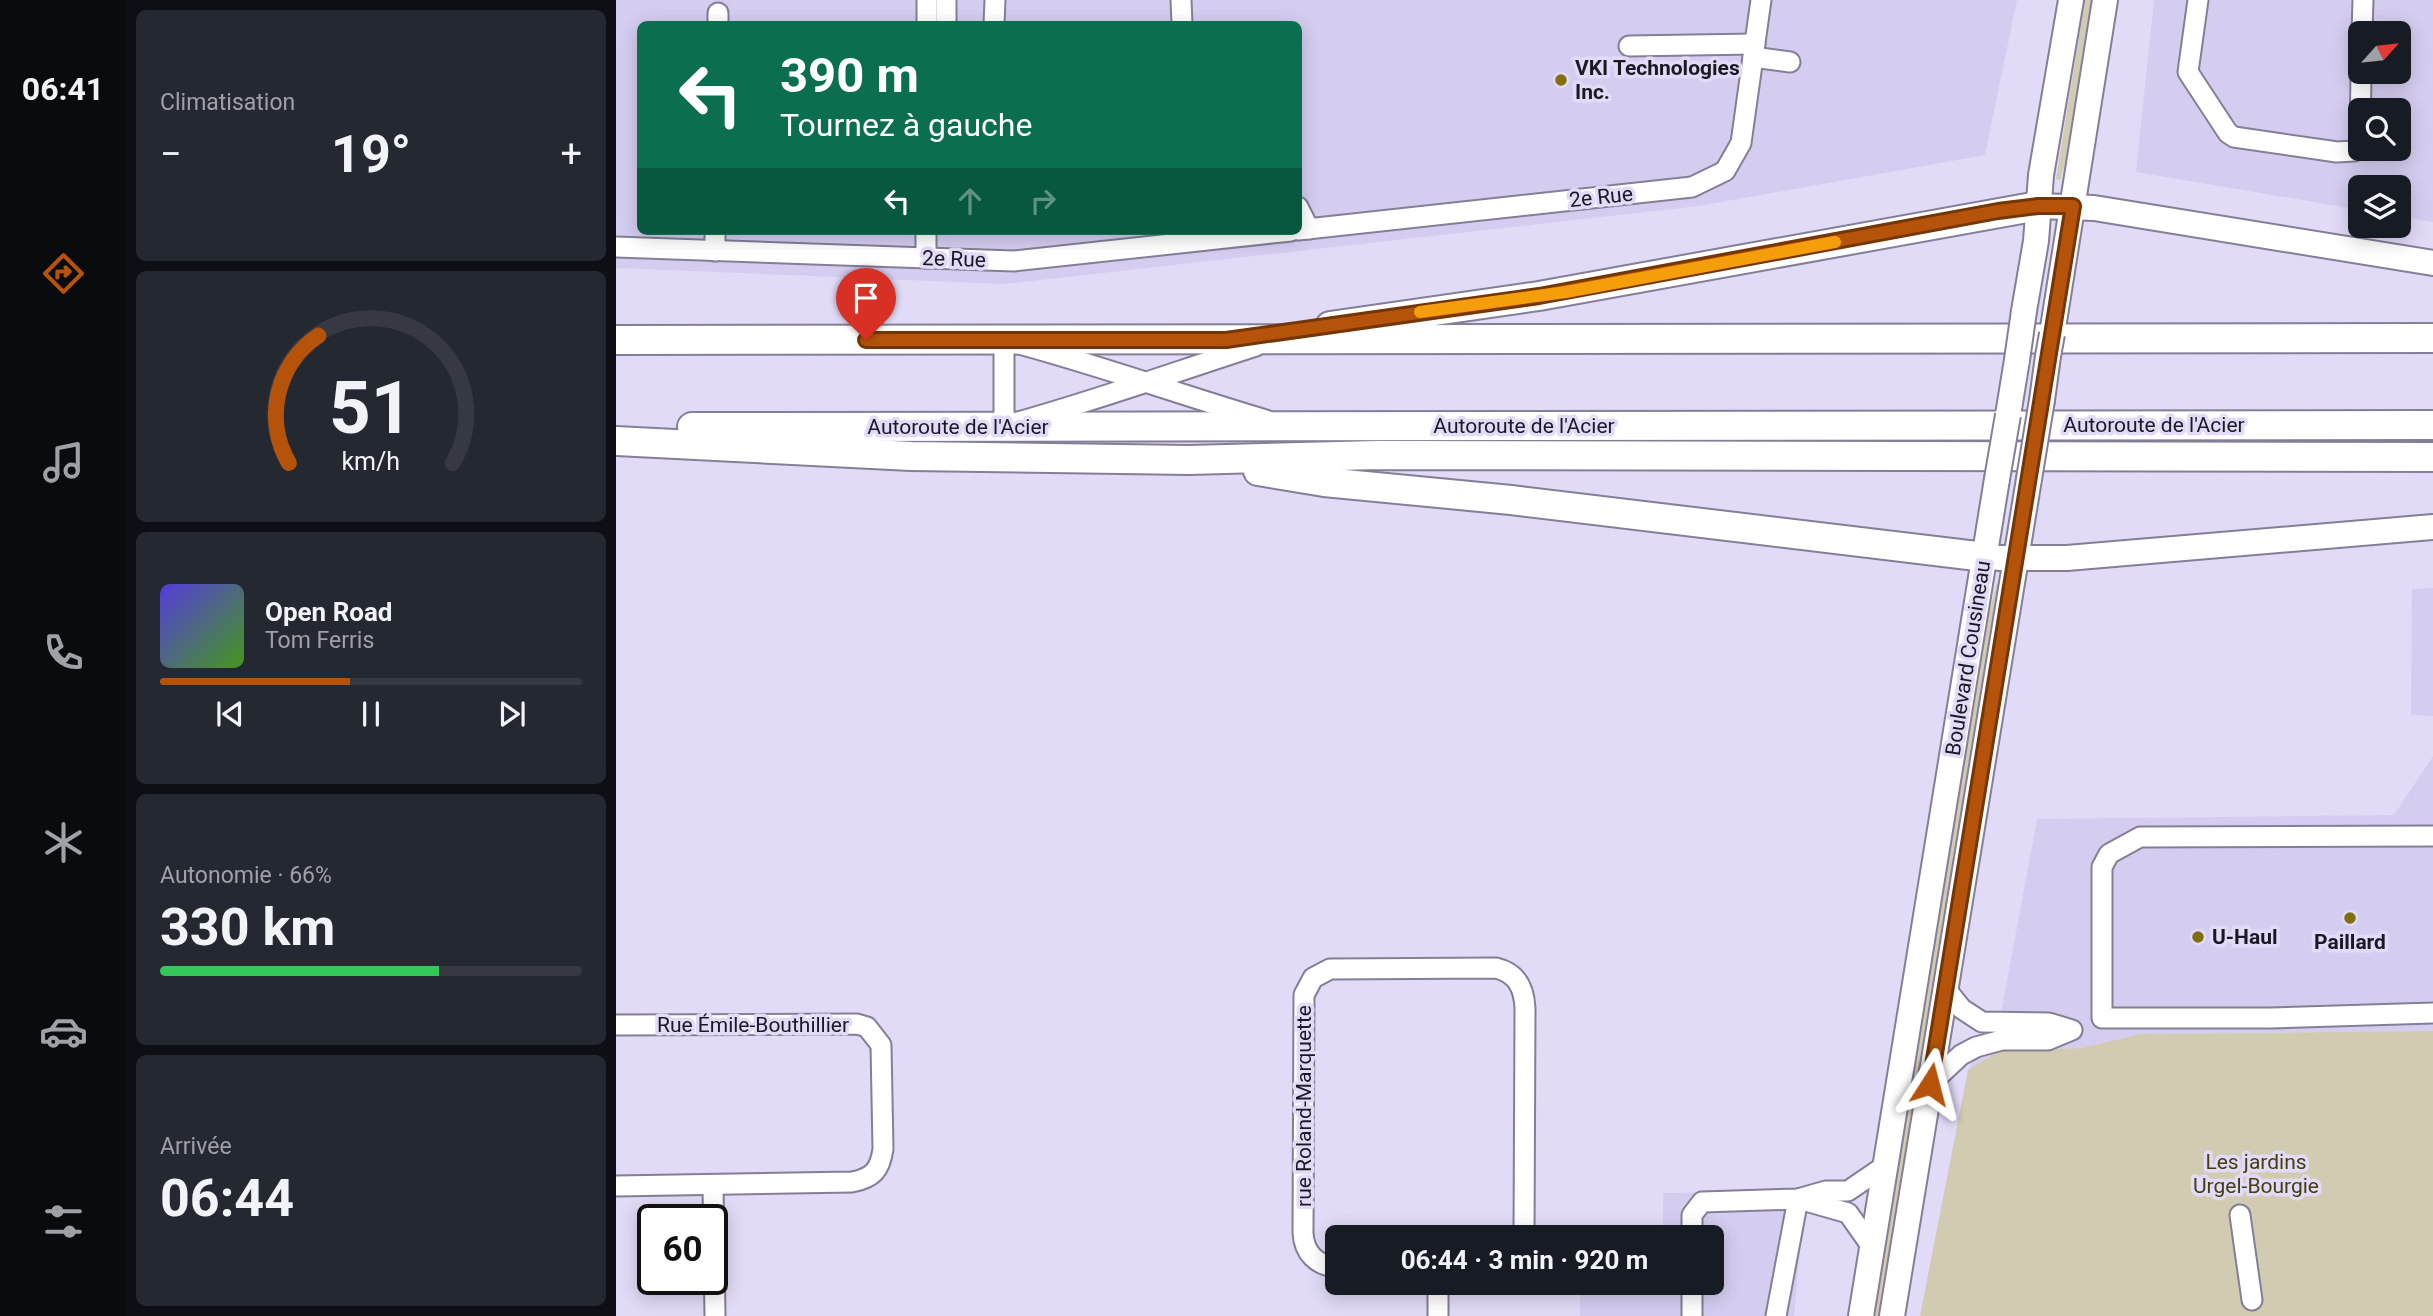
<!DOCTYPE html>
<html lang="fr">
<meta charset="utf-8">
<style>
:root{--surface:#171b24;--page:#242831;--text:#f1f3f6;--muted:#9ea1a6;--line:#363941;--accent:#b45309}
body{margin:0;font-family:Roboto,sans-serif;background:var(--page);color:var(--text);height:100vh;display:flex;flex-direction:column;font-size:26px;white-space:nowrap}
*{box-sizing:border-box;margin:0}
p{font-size:23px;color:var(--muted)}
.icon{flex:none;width:38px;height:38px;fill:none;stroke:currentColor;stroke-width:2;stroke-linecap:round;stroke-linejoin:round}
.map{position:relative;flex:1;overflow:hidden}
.drawer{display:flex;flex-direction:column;gap:10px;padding:10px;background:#0d0f14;width:490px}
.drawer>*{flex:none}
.hud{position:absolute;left:21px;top:21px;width:665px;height:214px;border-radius:10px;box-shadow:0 4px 18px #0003;background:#0b6e4f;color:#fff;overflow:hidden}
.needle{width:46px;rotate:63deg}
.tools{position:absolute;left:1732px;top:21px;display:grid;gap:14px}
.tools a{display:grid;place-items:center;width:63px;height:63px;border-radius:10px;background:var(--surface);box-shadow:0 4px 18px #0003;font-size:35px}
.speed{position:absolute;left:21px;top:1204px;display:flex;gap:14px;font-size:35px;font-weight:700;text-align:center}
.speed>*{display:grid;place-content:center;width:91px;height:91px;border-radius:50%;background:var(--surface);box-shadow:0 4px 18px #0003;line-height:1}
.speed .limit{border:4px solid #111;border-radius:10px;background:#fff;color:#111}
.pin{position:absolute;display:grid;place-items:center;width:60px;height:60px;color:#fff;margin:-72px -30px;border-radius:50% 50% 50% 0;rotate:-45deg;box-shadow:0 0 7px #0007}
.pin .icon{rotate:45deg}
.me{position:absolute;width:77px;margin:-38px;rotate:9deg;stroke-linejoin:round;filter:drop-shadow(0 0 5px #0008)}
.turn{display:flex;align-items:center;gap:24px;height:147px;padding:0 28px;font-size:32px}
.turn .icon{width:91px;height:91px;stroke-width:2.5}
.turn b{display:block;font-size:49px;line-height:60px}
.lanes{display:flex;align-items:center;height:66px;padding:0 28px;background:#0003;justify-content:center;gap:35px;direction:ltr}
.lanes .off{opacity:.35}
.big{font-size:52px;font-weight:700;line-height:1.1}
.drawer .tile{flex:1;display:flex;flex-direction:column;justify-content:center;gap:10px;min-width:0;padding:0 24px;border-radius:10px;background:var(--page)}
.drawer .dial{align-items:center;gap:0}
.dial svg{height:182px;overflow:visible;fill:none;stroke:var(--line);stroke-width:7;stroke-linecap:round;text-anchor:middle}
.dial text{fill:var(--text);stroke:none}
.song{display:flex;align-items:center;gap:21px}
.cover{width:84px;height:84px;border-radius:10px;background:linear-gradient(135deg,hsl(250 70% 55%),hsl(100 70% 35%))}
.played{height:7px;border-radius:4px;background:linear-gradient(90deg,var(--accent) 45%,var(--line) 45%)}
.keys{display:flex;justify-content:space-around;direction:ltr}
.heat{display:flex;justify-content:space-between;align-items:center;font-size:38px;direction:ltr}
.charge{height:10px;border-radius:5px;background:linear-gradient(90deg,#34c759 66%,var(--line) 0)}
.trip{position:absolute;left:709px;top:1225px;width:399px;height:70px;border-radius:10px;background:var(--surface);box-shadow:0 4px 18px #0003;font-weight:700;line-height:70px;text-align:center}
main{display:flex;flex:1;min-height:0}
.dock{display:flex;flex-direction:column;width:126px;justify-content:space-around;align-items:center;background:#090b0e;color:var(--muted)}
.dock .icon{width:49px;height:49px}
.dock .selected{color:var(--accent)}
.dock b{font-size:32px;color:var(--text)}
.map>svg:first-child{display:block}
</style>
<main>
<nav class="dock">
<b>06:41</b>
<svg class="icon selected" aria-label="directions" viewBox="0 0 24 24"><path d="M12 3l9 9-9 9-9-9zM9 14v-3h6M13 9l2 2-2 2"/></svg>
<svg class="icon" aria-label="music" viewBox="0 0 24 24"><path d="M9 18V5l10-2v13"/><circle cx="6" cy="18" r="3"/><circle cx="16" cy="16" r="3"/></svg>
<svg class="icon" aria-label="phone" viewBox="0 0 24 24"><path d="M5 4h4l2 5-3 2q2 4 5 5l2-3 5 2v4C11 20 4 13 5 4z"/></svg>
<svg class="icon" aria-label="climate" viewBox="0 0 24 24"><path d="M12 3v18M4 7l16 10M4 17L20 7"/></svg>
<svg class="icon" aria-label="car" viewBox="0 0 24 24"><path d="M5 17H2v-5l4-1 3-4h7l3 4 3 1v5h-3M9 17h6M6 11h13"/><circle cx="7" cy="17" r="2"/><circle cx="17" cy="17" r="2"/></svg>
<svg class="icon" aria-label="filters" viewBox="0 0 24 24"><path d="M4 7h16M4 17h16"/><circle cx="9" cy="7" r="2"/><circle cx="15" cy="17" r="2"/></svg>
</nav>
<section class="drawer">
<div class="tile"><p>Climatisation</p>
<div class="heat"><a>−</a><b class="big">19°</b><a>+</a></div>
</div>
<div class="tile dial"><svg viewBox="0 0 100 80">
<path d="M14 69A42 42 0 1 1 86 69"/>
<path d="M14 69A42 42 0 0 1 27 13" stroke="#b45309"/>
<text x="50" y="56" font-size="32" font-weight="700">51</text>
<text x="50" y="72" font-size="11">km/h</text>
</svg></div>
<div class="tile">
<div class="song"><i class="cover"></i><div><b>Open Road</b><p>Tom Ferris</p></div></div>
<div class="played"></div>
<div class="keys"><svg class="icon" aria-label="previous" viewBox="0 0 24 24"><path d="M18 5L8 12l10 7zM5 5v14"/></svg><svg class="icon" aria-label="pause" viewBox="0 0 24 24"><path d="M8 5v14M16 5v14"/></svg><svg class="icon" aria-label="next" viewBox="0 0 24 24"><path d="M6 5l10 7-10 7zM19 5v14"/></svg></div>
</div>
<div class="tile"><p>Autonomie · 66%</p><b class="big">330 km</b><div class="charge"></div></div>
<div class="tile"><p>Arrivée</p><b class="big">06:44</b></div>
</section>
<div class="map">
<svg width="1817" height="1316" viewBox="0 0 1817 1316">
<rect width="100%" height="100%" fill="#e1dbf7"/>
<g fill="#d5cdf0" fill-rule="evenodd">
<path d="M0,0H1401L1369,155L1083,206L388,284L0,268ZM24,24H682V231H24Z"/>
<path d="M1538,0H1817V222L1783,216V187H1745V210L1520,172ZM1745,33H1783V72H1745ZM1745,110H1783V149H1745Z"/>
<path d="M1817,588V716L1795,715L1796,589Z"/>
<path d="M1817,756V1031L1524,1034L1465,1048L1384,1051L1352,1070L1386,1008L1421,819L1778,815Z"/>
<path d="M1189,1192L1178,1316H964V1294L1047,1291V1283H1096V1237H1047V1193Z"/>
</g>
<g fill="#d1cbb2">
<path d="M1469,0H1480L1456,139L1444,180L1440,179Z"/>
<path d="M1381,583L1384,584L1267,1316H1255L1369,627Z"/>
<path d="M1817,1031V1316H1304L1352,1070L1383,1051L1465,1048L1524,1034Z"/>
</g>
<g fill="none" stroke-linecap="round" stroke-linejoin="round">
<defs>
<g id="minor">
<path d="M330,0V24"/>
<path d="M565,0L566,24"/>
<path d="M1582,0L1572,72L1612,133L1618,137L1721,152L1738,151L1744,145L1745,72"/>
<path d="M102,24V13"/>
<path d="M311,24V0"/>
<path d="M378,24L379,0"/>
<path d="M1746,33L1747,0"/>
<path d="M1013,46L1139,44"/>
<path d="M1137,57L1174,62"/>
<path d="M682,207L693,229"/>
<path d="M682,230L1076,187L1109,171L1125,143L1145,0"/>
<path d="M0,247L398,261L675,231"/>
<path d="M99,251V231"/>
<path d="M310,258V231"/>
<path d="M640,346C556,373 473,403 388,426V340C477,363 562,394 650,420"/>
<path d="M1817,836L1524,837L1493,854L1486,867V1018H1655L1817,1013"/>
<path d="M0,1025L241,1024L251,1027L265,1045L267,1149C264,1170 257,1178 236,1182L0,1186"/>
<path d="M1314,1084L1345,1055L1360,1047L1386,1040H1432L1456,1030L1433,1023L1366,1022L1346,1009L1329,988"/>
<path d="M97,1186L99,1316"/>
<path d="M1183,1199L1232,1213L1256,1247"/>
<path d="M1624,1215L1636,1300"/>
<path d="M1076,1237V1215L1086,1202L1182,1199L1210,1191H1232L1270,1165"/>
<path d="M721,1267C701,1266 688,1253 687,1233L688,995L697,978L714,969L880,968C901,973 908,988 909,1008L908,1237"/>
<path d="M822,1283V1316"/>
<path d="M1076,1283V1316"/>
<path d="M1160,1316L1182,1199"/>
</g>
<g id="major">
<path d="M1422,206L1478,208L1817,263"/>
<path d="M1408,311L1420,241L1425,175L1455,0"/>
<path d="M1436,334L1489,0"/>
<path d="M1426,400L1432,356"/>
<path d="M1392,415L1401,360"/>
<path d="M1383,558H1451L1817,527"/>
<path d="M1245,1316L1381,479"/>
<path d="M1276,1316L1413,479"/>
</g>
<g id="highway">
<path d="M714,326L923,296L1422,206"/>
<path d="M0,340L1817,338"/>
<path d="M76,427L1817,425"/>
<path d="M0,441L295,456L573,460L762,455L1817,457"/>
<path d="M642,471L708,482L895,500L1369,557"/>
</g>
</defs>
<use href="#minor" stroke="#847e97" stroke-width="23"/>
<use href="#major" stroke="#847e97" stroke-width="28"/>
<use href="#highway" stroke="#847e97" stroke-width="32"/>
<use href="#minor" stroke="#fff" stroke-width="19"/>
<use href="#major" stroke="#fff" stroke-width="24"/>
<use href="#highway" stroke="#fff" stroke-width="28"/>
<defs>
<g id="major-bridge">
<path d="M1432,356L1436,334"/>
<path d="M1401,360L1408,311"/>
<path d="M1381,479L1392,415"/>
<path d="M1413,479L1426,400"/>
</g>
</defs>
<use href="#major-bridge" stroke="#847e97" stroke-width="28" stroke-linecap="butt"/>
<use href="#major-bridge" stroke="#fff" stroke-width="24"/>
</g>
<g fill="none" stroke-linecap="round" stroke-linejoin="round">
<defs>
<path id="route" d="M250,340H610L923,296L1382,211L1422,206H1457L1314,1084"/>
</defs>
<use href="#route" stroke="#753606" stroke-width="18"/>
<use href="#route" stroke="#b45309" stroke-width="12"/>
<path stroke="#f59e0b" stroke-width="12" d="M804,312L950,292L1219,242"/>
</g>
<g fill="#816e0c" stroke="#e1dbf7" stroke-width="2.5">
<circle cx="945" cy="80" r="7"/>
<circle cx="1734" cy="918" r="7"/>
<circle cx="1582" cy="937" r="7"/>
</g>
<g text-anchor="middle" stroke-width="7" stroke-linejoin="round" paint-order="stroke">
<g font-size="21" font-weight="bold" fill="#1b1923" stroke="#e1dbf7" text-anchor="start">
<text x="959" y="75">VKI Technologies<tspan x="959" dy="24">Inc.</tspan></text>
<text x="1596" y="944">U-Haul</text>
<text x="1734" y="949" text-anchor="middle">Paillard</text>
</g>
<g font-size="21" fill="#1b1923" stroke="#e1dbf7">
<text transform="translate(985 197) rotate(-6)" y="7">2e Rue</text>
<text transform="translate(338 259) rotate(2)" y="7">2e Rue</text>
<text x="1538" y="432">Autoroute de l'Acier</text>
<text x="908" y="433">Autoroute de l'Acier</text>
<text x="342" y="434">Autoroute de l'Acier</text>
<text transform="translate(1352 658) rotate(-81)" y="7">Boulevard Cousineau</text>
<text x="137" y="1032">Rue Émile-Bouthillier</text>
<text transform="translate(688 1106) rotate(-90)" y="7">rue Roland-Marquette</text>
</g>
<g font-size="21" fill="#473d0d" stroke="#e1dbf7">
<text x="1640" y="1169">Les jardins<tspan x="1640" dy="24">Urgel-Bourgie</tspan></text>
</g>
</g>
</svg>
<div class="tools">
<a><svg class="needle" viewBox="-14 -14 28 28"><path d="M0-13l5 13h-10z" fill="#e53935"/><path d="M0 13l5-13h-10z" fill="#9ea1a6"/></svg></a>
<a><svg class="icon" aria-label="search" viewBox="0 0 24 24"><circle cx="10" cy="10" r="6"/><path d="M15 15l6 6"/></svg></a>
<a><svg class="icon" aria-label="layers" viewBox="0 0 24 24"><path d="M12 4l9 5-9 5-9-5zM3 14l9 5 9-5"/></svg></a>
</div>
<div class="speed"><div class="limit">60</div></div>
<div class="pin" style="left:250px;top:340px;background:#d93025"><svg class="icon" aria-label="arrive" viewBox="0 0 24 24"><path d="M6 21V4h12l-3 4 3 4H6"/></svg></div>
<svg class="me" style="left:1314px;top:1084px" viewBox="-20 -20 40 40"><path d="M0-17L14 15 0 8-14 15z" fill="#b45309" stroke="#fff" stroke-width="4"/></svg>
<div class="trip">06:44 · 3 min · 920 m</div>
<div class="hud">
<div class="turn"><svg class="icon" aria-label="left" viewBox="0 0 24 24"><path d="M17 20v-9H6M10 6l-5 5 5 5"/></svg><div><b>390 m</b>Tournez à gauche</div></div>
<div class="lanes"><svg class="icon" aria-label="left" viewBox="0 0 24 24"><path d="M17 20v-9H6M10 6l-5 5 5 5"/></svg><svg class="icon off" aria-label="ahead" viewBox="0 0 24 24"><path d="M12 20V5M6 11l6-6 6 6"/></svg><svg class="icon off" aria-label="right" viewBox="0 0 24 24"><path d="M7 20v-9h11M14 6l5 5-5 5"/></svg></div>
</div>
</div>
</main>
